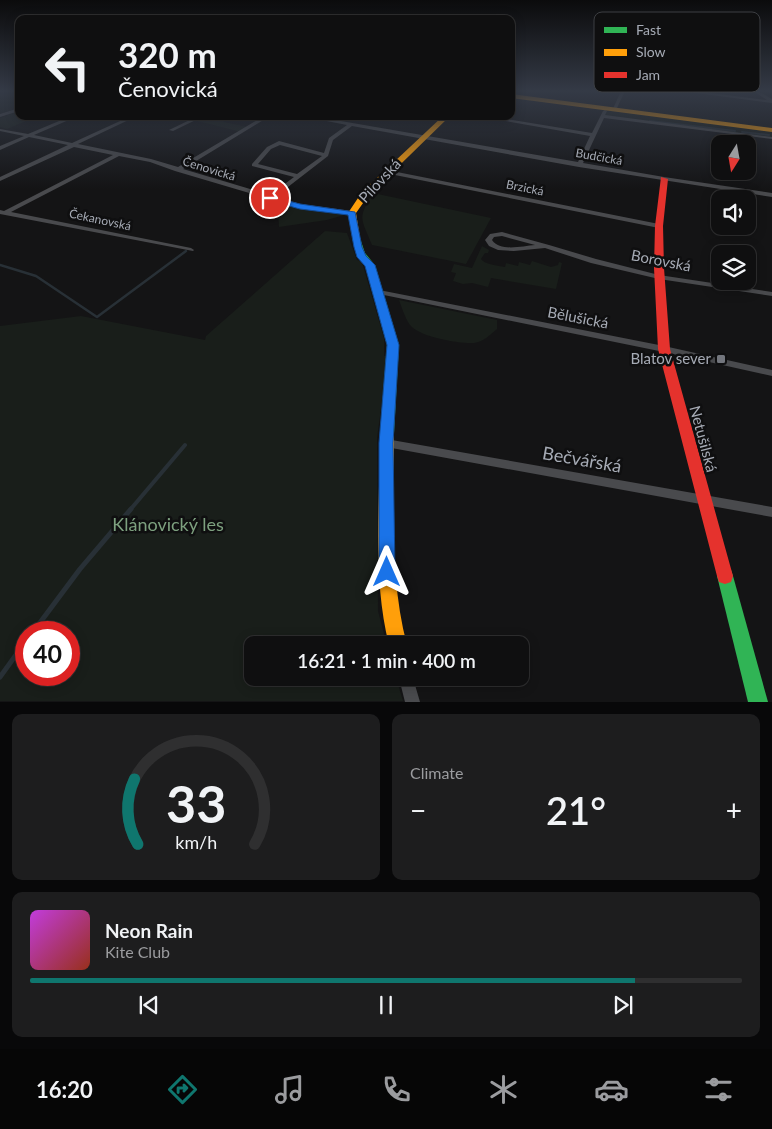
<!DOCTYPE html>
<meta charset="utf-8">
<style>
:root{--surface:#0f0f10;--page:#1d1d1e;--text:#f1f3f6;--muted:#9b9c9f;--line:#2f2f30;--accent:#0f766e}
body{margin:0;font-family:Lato,sans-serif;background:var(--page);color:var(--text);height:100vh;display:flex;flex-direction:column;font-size:19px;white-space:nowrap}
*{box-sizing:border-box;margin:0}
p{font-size:16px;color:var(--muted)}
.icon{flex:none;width:28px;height:28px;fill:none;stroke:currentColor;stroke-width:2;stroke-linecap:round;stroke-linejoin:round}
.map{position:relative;height:702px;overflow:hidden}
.side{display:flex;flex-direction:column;gap:12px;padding:12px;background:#080809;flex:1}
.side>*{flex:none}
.banner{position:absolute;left:15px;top:15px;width:500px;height:105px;border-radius:10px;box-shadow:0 2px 12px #0003,0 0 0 1px var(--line);background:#0f0f10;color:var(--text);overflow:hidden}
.needle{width:32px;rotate:191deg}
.controls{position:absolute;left:711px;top:135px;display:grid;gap:10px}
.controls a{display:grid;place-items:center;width:45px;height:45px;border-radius:10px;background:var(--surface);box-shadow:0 2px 12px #0003,0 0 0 1px var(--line);font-size:25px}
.speed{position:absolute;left:15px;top:621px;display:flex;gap:10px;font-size:25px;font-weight:700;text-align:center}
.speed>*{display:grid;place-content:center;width:65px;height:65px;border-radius:50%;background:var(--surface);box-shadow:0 2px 12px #0003,0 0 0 1px var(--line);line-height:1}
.speed .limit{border:8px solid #d22;background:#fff;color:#111}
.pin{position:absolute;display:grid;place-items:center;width:42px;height:42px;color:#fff;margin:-21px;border:2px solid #fff;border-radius:50%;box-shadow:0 1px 5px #0007}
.me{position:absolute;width:55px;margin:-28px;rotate:0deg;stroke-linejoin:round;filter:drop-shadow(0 0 4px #0008)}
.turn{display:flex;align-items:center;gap:18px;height:105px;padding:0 20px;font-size:22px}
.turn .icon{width:65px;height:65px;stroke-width:2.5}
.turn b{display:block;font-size:35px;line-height:42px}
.big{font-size:38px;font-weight:600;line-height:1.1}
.side .widget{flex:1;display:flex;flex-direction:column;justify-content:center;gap:8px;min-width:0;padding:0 18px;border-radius:10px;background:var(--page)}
.side .dial{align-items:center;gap:0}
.dial svg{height:130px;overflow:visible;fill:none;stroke:var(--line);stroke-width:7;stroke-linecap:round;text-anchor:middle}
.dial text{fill:var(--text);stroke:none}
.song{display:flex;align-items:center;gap:15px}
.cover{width:60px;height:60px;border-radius:8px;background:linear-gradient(135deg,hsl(290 70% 55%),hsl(10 70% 35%))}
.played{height:5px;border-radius:2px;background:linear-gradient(90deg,var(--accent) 85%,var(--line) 85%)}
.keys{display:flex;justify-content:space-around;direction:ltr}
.heat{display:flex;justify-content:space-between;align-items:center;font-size:28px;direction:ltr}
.side .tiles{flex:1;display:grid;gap:12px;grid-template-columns:1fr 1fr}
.widget:last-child{grid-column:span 2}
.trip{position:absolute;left:244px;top:636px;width:285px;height:50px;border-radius:10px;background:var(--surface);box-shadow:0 2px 12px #0003,0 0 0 1px var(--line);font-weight:600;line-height:50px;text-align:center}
.dock{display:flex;height:80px;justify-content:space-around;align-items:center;background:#060606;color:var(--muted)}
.dock .icon{width:35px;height:35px}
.dock .active{color:var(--accent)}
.dock b{font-size:22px;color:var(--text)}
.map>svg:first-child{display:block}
</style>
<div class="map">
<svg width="772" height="702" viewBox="0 0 772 702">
<rect width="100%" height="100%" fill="#141415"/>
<g fill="#191e1a" fill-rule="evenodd">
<path d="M0,91H19V108L0,114Z"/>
<path d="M607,109L772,131V138L603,116Z"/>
<path d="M19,111V116H38L7,129L0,127V118Z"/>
<path d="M171,116L206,117L226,120L223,122L248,127L241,132L193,120C185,122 175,118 167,118Z"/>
<path d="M373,193L491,218L466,264L372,245C361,218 357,219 373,193Z"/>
<path d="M263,198L297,207L344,215L327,220L279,227L278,210L262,199Z"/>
<path d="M325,231L347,233L357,260L362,262L384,338V356H388L377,438L378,611L387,645H252V678H396L403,701H0V326L81,316L205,340L206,336ZM26,632H69V675H26Z"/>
<path d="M482,246L489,250L488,253H485L481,259C484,264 498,266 505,267L506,263L518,266L519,262L530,265L532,261L551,267L558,265L559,262L562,263L556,289L491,278L488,287L472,283L463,284L453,281L456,273L451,272L454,264L472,268Z"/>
<path d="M399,300L497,320V329C490,335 483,342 474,343C460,344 419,337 410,325C405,318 402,308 399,300Z"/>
</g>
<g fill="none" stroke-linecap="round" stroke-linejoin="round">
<g stroke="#283036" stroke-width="2">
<path d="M769,91L772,93"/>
<path d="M650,121L735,131"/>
<path d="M742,132L769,135"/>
</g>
<path stroke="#283036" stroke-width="2.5" d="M0,265L36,276L97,317L186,251"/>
<path stroke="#283036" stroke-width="4" d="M130,510L185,445"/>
<g stroke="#283036" stroke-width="5">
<path d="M33,632L80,569L131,509"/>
<path d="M0,677L26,641"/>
</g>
<g fill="#494a4d" fill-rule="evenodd">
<path d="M621,91H625L616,110L612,111Z"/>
<path d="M681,91H695L767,100L753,91H758L772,99V103Z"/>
<path d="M19,108V111L0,117V114Z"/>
<path d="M605,110L607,111L605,115L772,137V139L604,118L583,163L664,177L772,193V197L579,167L352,126L333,140L328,156L275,197L301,204L352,211L355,213L354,214L300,208L175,171L150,162L119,156L11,212L191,248L194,250L193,251L0,214V210L4,211L113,155L74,147L0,181V177L68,145L29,137L0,150V146L24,136L0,131V129L28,134L71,116H78L34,135L72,143L131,116H137L78,144L151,159L178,167L264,116H270L183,169L270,195L294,177L252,166V164L267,147L279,141L324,153L329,138L347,125L301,116H312L578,162L590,136L477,116H489L592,133L603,111ZM280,145L322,156L297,174L258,164L271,149Z"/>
<path d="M198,116H204L173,131L169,130Z"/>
<path d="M387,170L659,224L662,226L659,228L385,173L384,172Z"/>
<path d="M502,232L549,245L596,259L659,275L772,292V296L659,279L591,263L545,248L514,251L498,250L489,246L485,240L490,234ZM502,236L535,245C522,246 500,252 492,240L494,237Z"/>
<path d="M376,290H379L664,346L772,370V376L664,352L379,294H376L375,292Z"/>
<path d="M386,439L772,507V517L386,447L382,446L381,443L382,440Z"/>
<path d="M399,678H413L420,702H405Z"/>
</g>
<g fill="#30b455" fill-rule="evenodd">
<path d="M356,235L360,238L365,253L375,265L399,345L394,433L392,437L387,438L382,437L380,433L387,345L365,265L357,253L352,238Z"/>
<path d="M725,568L731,570L733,576L768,702H748L717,576L719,570Z"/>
</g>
<g fill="#ff9f0a" fill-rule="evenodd">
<path d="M511,94L772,128V132L511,98Z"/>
<path d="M443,116H450L368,196L356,213L360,238L356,241L353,240L348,213L362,192Z"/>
<path d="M387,428L392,429L394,433C394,503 389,577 407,645H389C372,577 380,503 380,433L382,429Z"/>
</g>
<path fill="#e5322d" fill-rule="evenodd" d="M661,177L668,179L663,226L664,268L670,349L733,576L731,582L725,584L719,582L717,576L658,349L654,268L655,226Z"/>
</g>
<linearGradient id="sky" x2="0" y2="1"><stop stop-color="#0b0b0c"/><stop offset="0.48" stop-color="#343a46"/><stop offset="1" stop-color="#343a46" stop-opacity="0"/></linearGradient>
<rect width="772" height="189" fill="url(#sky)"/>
<path fill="#1a73e8" stroke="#114b97" d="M270,196L300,204L355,212L362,247L366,256L375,265L399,345L393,443L395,572L393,577L387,580L381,577L379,572V443L387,345L365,266L357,257L354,247L348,215L300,209L267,200V197Z"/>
<rect fill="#73767d" stroke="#0f0f10" stroke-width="2" x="716" y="354" width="10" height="10" rx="2.5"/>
<g text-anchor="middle" stroke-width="5" stroke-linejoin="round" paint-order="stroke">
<g font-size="12" fill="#a6abb5" stroke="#0f0f10">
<text transform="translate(599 157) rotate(10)" y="4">Budčická</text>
<text transform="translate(209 169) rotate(17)" y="4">Čenovická</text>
<text transform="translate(525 188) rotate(11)" y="4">Brzická</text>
<text transform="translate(100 220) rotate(12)" y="4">Čekanovská</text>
</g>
<g font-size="15" fill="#a6abb5" stroke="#0f0f10">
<text transform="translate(380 181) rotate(-47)" y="5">Pilovská</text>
<text transform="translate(661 261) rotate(11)" y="5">Borovská</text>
<text transform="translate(578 318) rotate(11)" y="5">Bělušická</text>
<text transform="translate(703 439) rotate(75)" y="5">Netušilská</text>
</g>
<g font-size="15" fill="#a6abb5" stroke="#0f0f10" text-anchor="end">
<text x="711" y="364">Blatov sever</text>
</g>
<g font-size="18" fill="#a6abb5" stroke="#0f0f10">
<text transform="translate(582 460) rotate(10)" y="6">Bečvářská</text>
</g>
<g font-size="18" fill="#7da07f" stroke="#0f0f10">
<text x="168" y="531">Klánovický les</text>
</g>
</g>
<rect x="594" y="12" width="166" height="80" rx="8" fill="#0f0f10" stroke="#3c3e42" stroke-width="1"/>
<rect x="604" y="27" width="23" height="6" fill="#30b455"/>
<rect x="604" y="49" width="23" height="7" fill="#ff9f0a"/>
<rect x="604" y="72" width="23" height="6" fill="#e5322d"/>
<g font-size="14" fill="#a6abb5">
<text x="636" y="35">Fast</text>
<text x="636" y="57">Slow</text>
<text x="636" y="80">Jam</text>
</g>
</svg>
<div class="controls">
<a><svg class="needle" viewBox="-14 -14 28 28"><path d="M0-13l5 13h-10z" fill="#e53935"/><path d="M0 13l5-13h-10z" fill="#9b9c9f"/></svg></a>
<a><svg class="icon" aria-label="sound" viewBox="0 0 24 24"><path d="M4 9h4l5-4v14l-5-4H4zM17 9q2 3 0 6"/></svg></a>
<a><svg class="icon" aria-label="layers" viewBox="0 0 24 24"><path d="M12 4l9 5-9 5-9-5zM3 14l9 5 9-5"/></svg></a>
</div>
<div class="speed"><div class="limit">40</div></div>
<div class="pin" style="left:270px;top:198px;background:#d93025"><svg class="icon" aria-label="arrive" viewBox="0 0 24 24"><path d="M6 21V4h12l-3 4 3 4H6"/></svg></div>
<svg class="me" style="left:387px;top:572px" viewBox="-20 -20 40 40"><path d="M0-17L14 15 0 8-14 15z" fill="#1a73e8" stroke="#fff" stroke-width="4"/></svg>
<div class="trip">16:21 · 1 min · 400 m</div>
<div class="banner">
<div class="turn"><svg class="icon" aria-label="left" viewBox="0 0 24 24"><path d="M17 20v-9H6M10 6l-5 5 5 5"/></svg><div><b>320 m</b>Čenovická</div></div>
</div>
</div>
<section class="side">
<div class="tiles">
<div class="widget dial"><svg viewBox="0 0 100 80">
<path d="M14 69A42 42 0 1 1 86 69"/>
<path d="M14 69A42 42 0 0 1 12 29" stroke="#0f766e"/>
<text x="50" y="56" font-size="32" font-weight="700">33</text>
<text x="50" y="72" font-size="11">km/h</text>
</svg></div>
<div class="widget"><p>Climate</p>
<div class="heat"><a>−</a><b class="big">21°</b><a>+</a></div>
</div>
<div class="widget">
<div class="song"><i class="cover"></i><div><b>Neon Rain</b><p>Kite Club</p></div></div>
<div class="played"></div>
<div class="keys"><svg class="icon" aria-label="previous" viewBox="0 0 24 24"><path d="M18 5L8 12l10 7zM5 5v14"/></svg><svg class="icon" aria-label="pause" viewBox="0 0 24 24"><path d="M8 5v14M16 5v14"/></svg><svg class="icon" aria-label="next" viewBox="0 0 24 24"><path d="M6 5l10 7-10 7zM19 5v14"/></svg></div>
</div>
</div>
</section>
<nav class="dock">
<b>16:20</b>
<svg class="icon active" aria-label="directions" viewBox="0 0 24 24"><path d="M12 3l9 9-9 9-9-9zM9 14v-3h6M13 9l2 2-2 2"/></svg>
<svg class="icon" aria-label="music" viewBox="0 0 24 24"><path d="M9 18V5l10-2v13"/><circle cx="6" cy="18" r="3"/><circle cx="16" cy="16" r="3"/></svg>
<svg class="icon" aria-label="phone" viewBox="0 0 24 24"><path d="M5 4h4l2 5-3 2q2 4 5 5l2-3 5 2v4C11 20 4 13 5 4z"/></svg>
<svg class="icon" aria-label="climate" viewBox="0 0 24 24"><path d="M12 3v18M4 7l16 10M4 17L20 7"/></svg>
<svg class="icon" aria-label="car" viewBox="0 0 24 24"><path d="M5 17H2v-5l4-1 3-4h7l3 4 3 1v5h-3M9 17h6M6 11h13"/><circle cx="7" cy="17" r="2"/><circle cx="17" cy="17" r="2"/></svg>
<svg class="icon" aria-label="filters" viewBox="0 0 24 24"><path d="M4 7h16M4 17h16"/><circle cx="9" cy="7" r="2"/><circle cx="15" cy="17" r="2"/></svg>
</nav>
